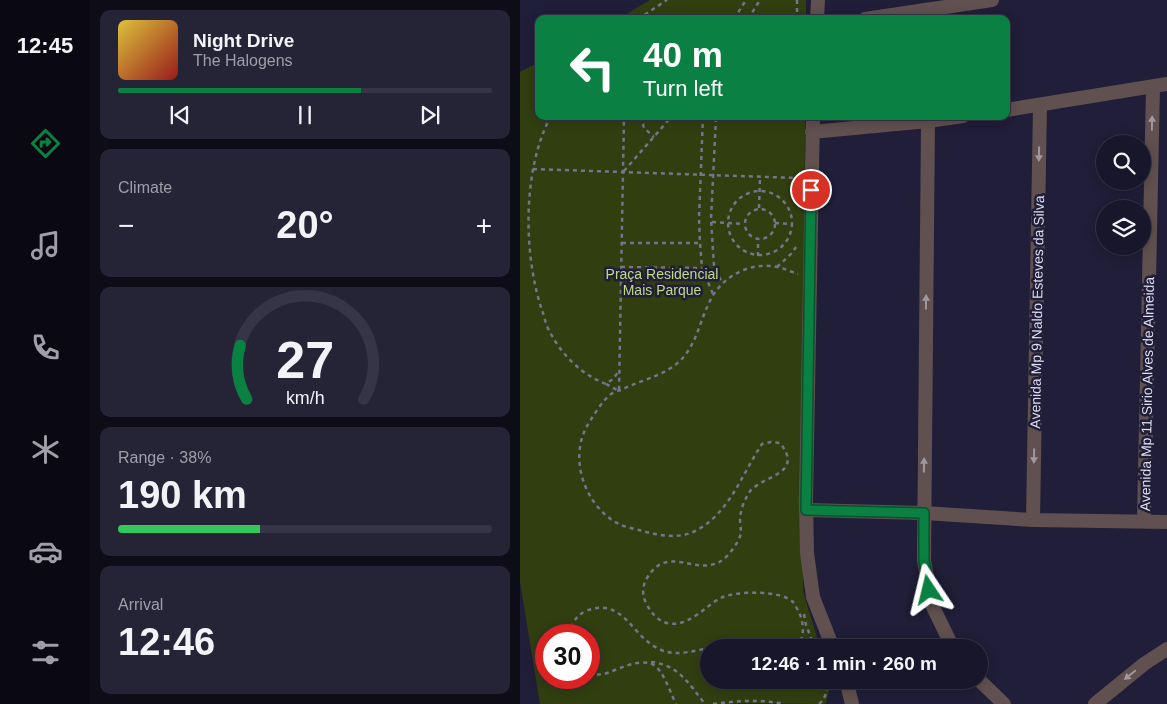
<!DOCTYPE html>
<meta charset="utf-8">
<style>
:root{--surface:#18162a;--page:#252336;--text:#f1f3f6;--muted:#9f9fa8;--line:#363547;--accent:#0b8043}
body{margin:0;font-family:Helvetica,sans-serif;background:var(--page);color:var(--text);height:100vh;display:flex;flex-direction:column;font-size:19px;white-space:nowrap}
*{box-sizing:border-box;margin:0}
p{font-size:16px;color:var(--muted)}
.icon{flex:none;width:28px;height:28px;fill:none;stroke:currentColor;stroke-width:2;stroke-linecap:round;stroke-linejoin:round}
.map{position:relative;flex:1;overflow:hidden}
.panel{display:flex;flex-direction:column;gap:10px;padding:10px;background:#0d0c17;width:430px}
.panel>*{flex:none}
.banner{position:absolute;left:15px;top:15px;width:475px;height:105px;border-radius:10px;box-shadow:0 2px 12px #0003,0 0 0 1px var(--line);background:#0b8043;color:#fff;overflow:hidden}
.buttons{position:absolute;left:576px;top:135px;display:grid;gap:10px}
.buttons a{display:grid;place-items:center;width:55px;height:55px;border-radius:50%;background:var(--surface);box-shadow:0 2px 12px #0003,0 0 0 1px var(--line);font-size:25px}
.speed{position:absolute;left:15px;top:624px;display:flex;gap:10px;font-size:25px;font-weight:700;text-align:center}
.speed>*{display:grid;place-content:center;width:65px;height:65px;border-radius:50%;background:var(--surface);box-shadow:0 2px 12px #0003,0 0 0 1px var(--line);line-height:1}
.speed .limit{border:8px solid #d22;background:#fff;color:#111}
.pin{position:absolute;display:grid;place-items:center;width:42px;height:42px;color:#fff;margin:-21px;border:2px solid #fff;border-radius:50%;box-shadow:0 1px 5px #0007}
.me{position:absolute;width:55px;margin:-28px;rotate:350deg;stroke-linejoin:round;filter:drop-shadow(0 0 4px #0008)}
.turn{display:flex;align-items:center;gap:18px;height:105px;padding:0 25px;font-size:22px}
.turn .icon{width:65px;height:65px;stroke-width:2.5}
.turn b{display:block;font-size:35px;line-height:42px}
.big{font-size:38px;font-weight:700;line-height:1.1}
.panel .card{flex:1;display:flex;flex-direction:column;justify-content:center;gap:8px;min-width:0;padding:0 18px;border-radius:10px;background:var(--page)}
.panel .dial{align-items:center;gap:0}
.dial svg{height:130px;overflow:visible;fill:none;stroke:var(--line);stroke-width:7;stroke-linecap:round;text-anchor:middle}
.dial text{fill:var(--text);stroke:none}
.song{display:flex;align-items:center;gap:15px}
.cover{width:60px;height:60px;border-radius:8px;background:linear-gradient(135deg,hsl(50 70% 55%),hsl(0 70% 35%))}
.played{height:5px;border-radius:2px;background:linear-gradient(90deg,var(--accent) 65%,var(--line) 65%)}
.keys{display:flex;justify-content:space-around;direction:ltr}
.heat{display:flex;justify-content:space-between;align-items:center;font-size:28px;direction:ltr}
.charge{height:8px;border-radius:4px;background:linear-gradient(90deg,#34c759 38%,var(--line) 0)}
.trip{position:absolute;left:180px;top:639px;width:288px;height:50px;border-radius:25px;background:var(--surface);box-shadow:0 2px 12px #0003,0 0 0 1px var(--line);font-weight:700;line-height:50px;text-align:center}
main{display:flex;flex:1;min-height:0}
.menu{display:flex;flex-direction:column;width:90px;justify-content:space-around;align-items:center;background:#0a0911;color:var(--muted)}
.menu .icon{width:35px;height:35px}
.menu .on{color:var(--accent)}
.menu b{font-size:22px;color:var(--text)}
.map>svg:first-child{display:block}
</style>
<main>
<nav class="menu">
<b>12:45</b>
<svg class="icon on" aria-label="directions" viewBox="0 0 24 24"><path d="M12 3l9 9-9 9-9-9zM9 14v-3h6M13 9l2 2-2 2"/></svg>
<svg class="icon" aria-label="music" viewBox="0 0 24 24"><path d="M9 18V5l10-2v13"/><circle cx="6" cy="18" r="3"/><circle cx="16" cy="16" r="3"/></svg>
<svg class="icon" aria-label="phone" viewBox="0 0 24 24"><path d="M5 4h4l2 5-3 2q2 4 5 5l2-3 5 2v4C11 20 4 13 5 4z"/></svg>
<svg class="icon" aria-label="climate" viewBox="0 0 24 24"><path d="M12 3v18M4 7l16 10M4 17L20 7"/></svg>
<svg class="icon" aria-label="car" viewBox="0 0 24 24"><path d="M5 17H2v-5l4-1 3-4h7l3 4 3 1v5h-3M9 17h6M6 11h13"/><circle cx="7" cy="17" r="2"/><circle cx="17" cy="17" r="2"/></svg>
<svg class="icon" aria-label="filters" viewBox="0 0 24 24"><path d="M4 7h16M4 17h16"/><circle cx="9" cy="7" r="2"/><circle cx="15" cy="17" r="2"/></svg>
</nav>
<section class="panel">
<div class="card">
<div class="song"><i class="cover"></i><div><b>Night Drive</b><p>The Halogens</p></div></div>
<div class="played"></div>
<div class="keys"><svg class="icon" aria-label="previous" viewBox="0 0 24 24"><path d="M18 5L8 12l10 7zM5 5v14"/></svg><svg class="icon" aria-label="pause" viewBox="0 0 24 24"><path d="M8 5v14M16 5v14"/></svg><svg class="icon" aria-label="next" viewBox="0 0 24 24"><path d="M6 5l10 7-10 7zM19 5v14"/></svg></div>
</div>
<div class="card"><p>Climate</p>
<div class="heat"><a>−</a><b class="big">20°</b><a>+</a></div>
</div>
<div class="card dial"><svg viewBox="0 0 100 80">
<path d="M14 69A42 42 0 1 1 86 69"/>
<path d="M14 69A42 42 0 0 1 10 36" stroke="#0b8043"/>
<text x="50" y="56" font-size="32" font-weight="700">27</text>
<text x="50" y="72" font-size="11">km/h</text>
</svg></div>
<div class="card"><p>Range · 38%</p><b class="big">190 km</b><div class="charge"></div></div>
<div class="card"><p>Arrival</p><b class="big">12:46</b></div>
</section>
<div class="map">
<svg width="647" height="704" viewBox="0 0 647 704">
<rect width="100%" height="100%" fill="#201e38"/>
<g fill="#313e10" fill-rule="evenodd">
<path d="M130,0H286V19H98Z"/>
<path d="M19,62V116H285L283,591L300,647L189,648V680H309L311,684L306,703L303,704L220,703L208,704H20L0,582V72ZM26,635H69V678H26Z"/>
</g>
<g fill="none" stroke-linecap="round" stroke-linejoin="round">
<g stroke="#75748a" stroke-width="2.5" stroke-dasharray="4 4" stroke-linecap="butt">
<path d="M277,0V19"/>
<path d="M118,19L147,0"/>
<path d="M214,19L226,0"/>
<path d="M228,19L240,0"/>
<path d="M31,116C2,169 3,257 23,313C25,320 27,328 31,334C43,356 62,375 86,384L93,379L99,371"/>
<path d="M121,116L124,128L134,137"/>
<path d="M183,116L179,218L180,243L182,268L193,294"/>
<path d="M184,116L190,120L197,116"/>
<path d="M196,118L191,219L194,266L202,283"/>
<path d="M13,169L278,178"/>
<path d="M104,171L152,116"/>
<circle cx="240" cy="223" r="32"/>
<path d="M239,208L240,177"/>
<circle cx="240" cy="224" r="15"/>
<path d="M192,222L224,224"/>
<path d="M255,223L272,224"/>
<path d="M102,243H180"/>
<path d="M238,256V239"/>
<path d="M101,267L182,268"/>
<path d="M257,267L272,253L276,247"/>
<path d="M86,384L99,391L104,116"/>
<path d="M284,614L286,625L295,648"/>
<path d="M49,635C52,624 55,616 66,611C103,596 111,636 139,649C155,657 172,651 189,648"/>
<path d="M189,648L205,645L215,648"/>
<path d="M277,648C285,636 284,624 279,612C277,609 275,604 273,602C261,590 218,591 203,597C193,601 185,610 175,616C154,630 137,625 126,603C122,595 122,586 127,578C148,543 175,577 201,561C209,556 219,542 221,533C221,528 220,523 220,518C221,508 225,498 231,490C246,475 284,473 260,443L251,442L242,444C222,474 210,512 177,530C161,539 143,536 126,532C117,529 106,528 97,523C66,506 49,461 66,428C71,419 82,401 90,395C93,392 98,391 101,390C124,378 153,375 168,351C178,336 181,319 189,303C199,280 224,264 249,266C259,266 269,271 278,274"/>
<path d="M131,662C159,665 169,684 185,704"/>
<path d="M69,673C78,676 86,674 95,670C139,652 139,667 156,704"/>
<path d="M193,704C217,701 240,699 264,704"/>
<path d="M299,704C307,697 307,690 306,680"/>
</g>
<g stroke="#60504f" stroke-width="14">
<path d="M297,19L298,0"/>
<path d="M345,19L472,0"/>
<path d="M486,110L647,84"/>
<path d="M293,116L286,500L287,553L293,597L313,648"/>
<path d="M408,121L404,560L412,605L433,648"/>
<path d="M292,132L408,121L443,116"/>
<path d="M286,510L404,513L513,520L647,522"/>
<path d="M513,520L520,105"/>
<path d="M624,521L633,87"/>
<path d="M326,680L332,704"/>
<path d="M459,680L484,704"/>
<path d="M575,704L624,664L647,649"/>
</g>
</g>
<defs><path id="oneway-solid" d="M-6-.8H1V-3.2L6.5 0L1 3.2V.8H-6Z" transform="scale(1.25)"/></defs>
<g fill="#a098a0">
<use href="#oneway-solid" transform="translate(632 123) rotate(-89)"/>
<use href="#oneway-solid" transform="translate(519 154) rotate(91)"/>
<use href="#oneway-solid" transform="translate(406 302) rotate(-89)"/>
<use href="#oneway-solid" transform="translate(514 456) rotate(91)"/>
<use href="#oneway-solid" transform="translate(404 465) rotate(-89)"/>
<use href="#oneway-solid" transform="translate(610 675) rotate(141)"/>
</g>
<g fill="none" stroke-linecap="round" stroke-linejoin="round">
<defs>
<path id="route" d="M291,190L286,510L404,513V560L409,590"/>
</defs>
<use href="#route" stroke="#07532c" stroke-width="12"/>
<use href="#route" stroke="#0b8043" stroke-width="9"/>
</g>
<g text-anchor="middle" stroke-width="5" stroke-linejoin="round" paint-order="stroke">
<g font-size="14" fill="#bfdb84" stroke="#201e38">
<text x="142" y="279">Praça Residencial<tspan x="142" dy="16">Mais Parque</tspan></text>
</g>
<g font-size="14" fill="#dfdff1" stroke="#201e38">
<text transform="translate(517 312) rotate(-89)" y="5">Avenida Mp 9 Naldo Esteves da Silva</text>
<text transform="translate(627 394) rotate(-89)" y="5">Avenida Mp 11 Sirio Alves de Almeida</text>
</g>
</g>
</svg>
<div class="buttons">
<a><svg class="icon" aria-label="search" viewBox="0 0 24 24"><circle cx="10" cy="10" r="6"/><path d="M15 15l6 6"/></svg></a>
<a><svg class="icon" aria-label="layers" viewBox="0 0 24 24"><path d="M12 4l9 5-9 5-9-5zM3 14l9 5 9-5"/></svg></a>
</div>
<div class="speed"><div class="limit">30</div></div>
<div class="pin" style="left:291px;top:190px;background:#d93025"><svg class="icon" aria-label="arrive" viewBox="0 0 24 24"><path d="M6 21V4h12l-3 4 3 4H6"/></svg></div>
<svg class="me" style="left:409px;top:590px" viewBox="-20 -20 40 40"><path d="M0-17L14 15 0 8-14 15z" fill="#0b8043" stroke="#fff" stroke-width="4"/></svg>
<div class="trip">12:46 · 1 min · 260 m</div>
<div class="banner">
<div class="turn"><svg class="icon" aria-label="left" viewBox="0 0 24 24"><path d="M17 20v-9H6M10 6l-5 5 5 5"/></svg><div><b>40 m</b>Turn left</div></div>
</div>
</div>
</main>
